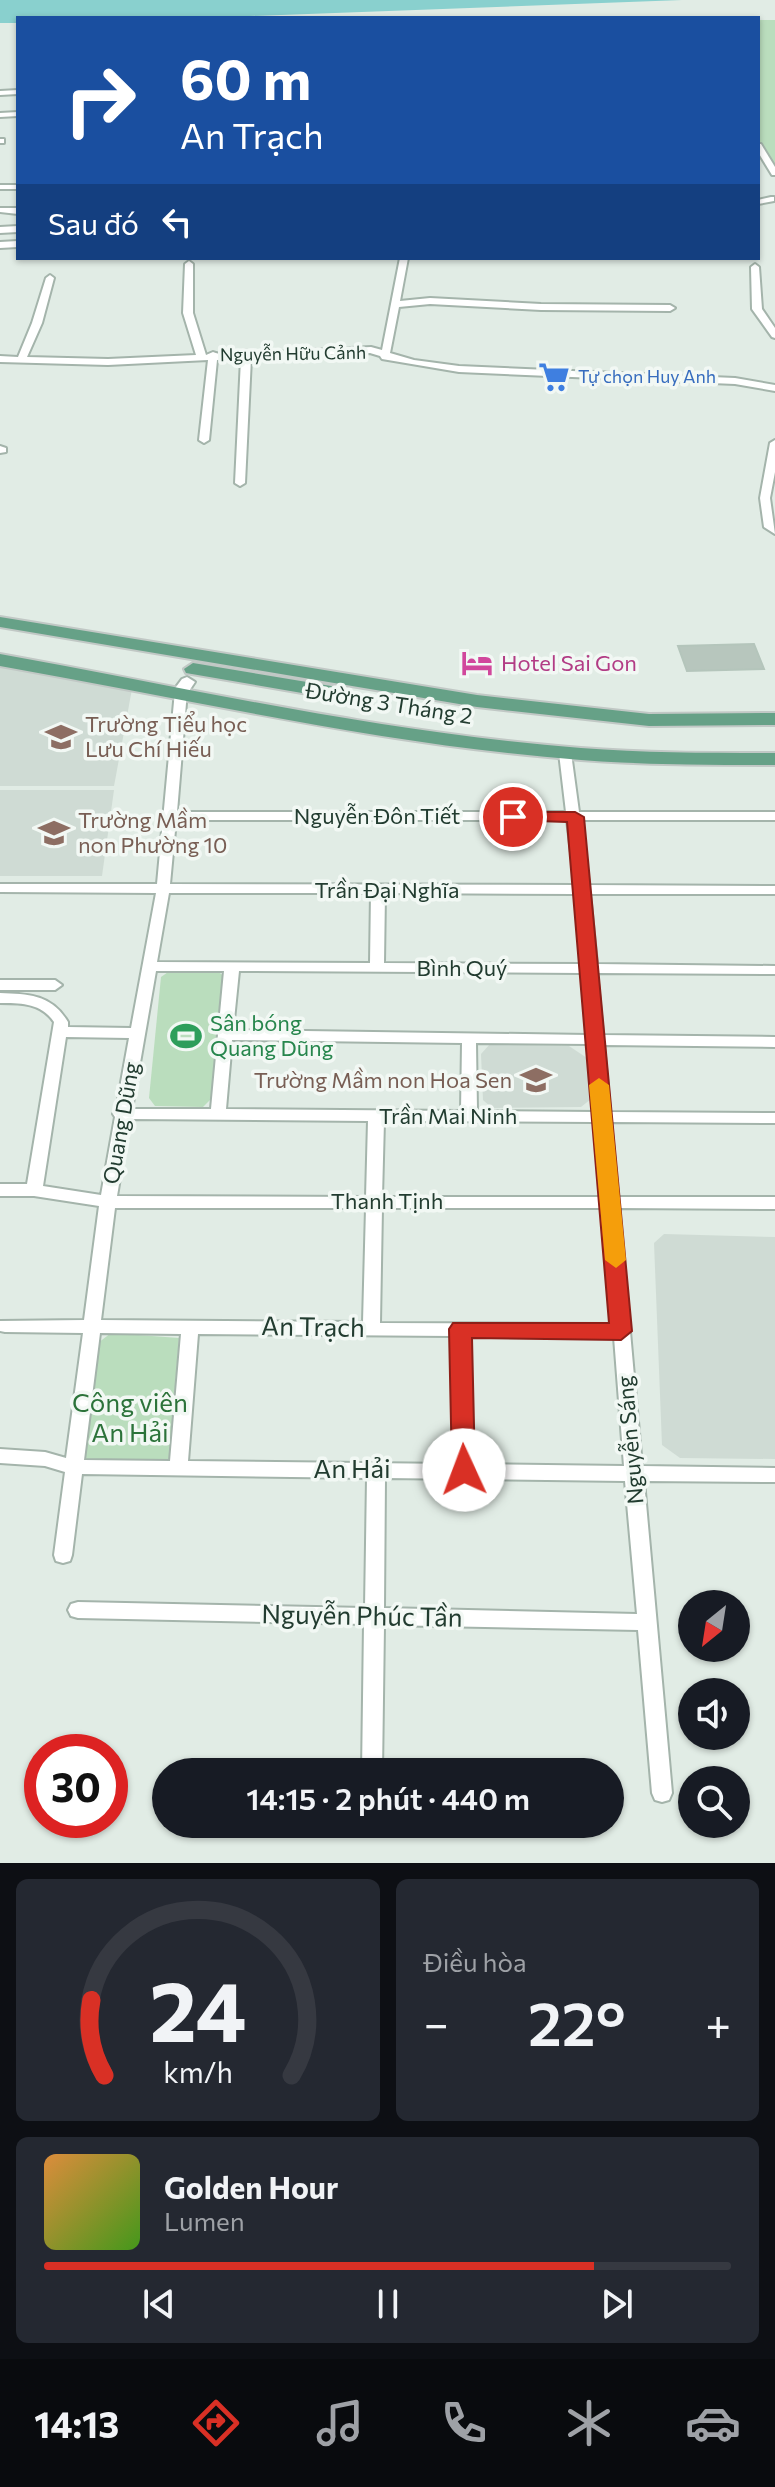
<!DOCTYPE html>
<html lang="vi">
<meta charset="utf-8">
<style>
:root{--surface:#171b24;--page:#242831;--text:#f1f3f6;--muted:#9ea1a6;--line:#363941;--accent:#d93025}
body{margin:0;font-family:Commissioner,sans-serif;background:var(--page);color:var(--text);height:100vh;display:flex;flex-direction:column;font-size:30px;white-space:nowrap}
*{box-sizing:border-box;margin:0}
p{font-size:26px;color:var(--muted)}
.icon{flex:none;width:44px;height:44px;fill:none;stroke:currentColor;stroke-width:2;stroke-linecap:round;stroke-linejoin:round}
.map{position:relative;height:1863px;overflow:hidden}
.panel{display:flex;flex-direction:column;gap:16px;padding:16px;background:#0d0f14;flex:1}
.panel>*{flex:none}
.hud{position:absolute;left:16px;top:16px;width:744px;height:244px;border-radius:0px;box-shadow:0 2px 6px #0004;background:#1a4fa0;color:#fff;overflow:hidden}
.needle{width:52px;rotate:210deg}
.controls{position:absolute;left:678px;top:1590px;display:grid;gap:16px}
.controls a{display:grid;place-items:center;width:72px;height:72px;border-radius:50%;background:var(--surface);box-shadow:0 2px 6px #0004;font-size:40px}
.speed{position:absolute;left:24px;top:1734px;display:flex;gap:16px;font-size:40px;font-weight:700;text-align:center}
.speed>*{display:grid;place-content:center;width:104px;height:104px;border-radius:50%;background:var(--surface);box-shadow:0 2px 6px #0004;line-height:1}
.speed .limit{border:12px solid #d22;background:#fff;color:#111}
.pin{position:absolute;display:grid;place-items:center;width:68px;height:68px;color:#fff;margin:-34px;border:4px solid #fff;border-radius:50%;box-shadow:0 2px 8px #0007}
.me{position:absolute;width:88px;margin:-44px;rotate:358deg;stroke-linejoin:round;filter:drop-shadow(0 0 6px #0008)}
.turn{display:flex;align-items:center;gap:28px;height:168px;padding:0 32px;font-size:36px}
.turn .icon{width:104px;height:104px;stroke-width:2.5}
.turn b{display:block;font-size:56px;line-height:68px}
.then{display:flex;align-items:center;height:76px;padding:0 32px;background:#0003;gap:16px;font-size:30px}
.big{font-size:60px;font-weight:600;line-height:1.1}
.panel .tile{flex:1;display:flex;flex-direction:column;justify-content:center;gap:12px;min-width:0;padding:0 28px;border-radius:12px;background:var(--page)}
.panel .dial{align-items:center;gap:0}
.dial svg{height:208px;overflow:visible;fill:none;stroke:var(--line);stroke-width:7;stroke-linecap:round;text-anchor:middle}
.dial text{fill:var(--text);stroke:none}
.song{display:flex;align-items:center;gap:24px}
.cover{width:96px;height:96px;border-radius:12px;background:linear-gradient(135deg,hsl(30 70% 55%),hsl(100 70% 35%))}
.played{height:8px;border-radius:4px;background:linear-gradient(90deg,var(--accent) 80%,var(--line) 80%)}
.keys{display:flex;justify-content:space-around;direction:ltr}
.heat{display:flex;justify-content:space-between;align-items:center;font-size:44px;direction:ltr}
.panel .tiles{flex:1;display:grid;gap:16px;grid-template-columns:1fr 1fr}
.tile:last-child{grid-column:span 2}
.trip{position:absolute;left:152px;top:1758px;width:472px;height:80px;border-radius:40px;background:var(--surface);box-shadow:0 2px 6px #0004;font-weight:600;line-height:80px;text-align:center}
.menu{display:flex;height:128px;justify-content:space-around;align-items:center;background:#090b0e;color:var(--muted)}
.menu .icon{width:56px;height:56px}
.menu .current{color:var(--accent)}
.menu b{font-size:36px;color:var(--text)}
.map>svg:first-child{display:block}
</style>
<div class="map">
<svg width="775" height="1863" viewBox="0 0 775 1863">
<rect width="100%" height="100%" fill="#e1ece5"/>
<g fill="#cfdbd4">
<path d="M0,667L132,689L114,786H0Z"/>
<path d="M0,790H114L102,876H0Z"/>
<path d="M490,1044L569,1046L590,1060L591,1099L581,1107L492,1108L483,1100L481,1054Z"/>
<path d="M664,1234L775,1237V1459L680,1458L662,1445L654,1243Z"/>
</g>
<g fill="#baddbd">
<path d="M758,20H775V171L758,144Z"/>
<path d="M171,970H216L225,977L212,1098L203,1107L155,1106L149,1098L161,977Z"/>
<path d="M111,1333L179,1338L169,1459L87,1461L84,1453L98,1343Z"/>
</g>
<path fill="#89d0ce" d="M0,0H682L197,18H18V23H0Z"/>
<path fill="#b7c6bd" stroke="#b4c5bb" stroke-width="2" d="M754,644L764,669L687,671L678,646Z"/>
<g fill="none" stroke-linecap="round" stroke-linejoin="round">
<defs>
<g id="minor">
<path d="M18,90V94L0,95V91Z"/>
<path d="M18,112V116L0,117V113Z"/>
<rect x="0" y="139" width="4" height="4"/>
<path d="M758,144H761L775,167V175H772L758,152Z"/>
<rect x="0" y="185" width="18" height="4"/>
<path d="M771,197H774V201L758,204V200Z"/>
<path d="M0,208H18V214L0,212Z"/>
<path d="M18,226V232L0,233V227Z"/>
<path d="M18,241V247L0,248V242Z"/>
<path d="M400,258H408L400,301L430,298L541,304L670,305L675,308L670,311L541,310L430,304L399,307L390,353L414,360L459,366L735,378L775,385V391L735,384L459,372L382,359L380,356L370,353L251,358L245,483L240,486L235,483L241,359L217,360L209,440L204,443L199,440L208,360L108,365L0,362V356L18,357L32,323L46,278L50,275L54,278L42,323L27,357L108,359L196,355L183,313L185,264L189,261L193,264V313L206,355L213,352C222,356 238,354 246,350L250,353L371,347L382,350Z"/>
<path d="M755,264L759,267L762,309L775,328V338L772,337L752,309L751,267Z"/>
<path d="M775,440V472L770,498L775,534L764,527L760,498L770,443Z"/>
<path d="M0,446L6,448V452L0,453Z"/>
<path d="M181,687L187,691L177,812H566L559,753L565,749L571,753L579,812H775V820H580L589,885L775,886V894H590L597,964L775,966V974L597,973L603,1035L775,1037V1047L604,1045L610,1112L775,1113V1123L611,1122L618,1197H775V1209L619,1208L642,1466L775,1468V1482L644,1481L672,1793L669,1800L662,1802L655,1800L652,1793L638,1630L384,1625L382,1772H362L364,1624L78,1618L71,1616L68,1610L71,1604L78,1602L365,1608L367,1478L82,1474L72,1555L70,1561L63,1563L56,1561L54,1555L65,1472L45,1466L0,1463V1449L45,1452L66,1458L83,1333L5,1332L0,1331V1321L84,1320L99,1206L34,1196H0V1184H27L54,1022C41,1003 21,1003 0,1003V993C30,994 52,995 68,1022V1027L131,1028L156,893L0,892V884H157L175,691ZM176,820H567L575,885L170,884ZM169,893H371L370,963L157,962ZM385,893L576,894L582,964L384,963ZM156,971H224L211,1109H132ZM239,971L583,973L588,1035L233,1030ZM66,1037L129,1038L116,1110L113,1114L115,1117L101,1195L43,1186ZM232,1040L462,1043L461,1111L226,1109ZM476,1043L589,1044L595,1112L477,1111ZM130,1119L368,1121L366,1197L117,1196ZM384,1121L595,1122L602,1197H382ZM115,1208H366L363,1322L101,1320ZM382,1208H603L612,1324L380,1323ZM100,1333L181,1334L170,1461L84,1460ZM198,1334L452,1336L455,1464L188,1461ZM469,1336L614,1337L624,1466L473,1464ZM385,1478L625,1481L637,1614L384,1608Z"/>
<path d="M0,980H55L62,985L55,990H0Z"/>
</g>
<path id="tertiary" d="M187,677L195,682L187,694H175L173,691L182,679Z"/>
<g id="primary">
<path d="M0,617L477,695L649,714L775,713V725L649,726L477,707L0,627Z"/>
<path d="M0,654C193,689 386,733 581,748C646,753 710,753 775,753V765C710,765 646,765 581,760C385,745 193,700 0,666Z"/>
<path d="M193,663L337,687L347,693L337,699L186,673L184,669Z"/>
</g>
</defs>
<use href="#minor" stroke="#a4b4ab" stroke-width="4"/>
<use href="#tertiary" stroke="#a4b4ab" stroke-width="4"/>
<use href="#primary" stroke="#c1c8c5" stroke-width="4"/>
<use href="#minor" fill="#fff" fill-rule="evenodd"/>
<use href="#tertiary" fill="#fff" fill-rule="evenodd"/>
<use href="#primary" fill="#66a187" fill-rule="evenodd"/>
</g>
<path fill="#d93025" stroke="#8d1f18" stroke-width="2" d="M513,812H575L584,817L632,1331L621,1340L472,1338L475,1470L472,1477H455L452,1470L449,1329L453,1323H609L567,822L507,820L504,817Z"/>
<path fill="#f59e0b" d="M599,1078L609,1085L626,1260L616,1268L605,1260L589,1085Z"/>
<defs>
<symbol id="supermarket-bare" viewBox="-9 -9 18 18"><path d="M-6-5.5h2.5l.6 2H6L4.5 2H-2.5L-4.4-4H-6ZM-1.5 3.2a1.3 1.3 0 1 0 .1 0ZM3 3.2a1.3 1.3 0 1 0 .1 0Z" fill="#3f7fe0" stroke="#f2f8f4" stroke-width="2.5" paint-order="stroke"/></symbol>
<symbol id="hotel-bare" viewBox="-9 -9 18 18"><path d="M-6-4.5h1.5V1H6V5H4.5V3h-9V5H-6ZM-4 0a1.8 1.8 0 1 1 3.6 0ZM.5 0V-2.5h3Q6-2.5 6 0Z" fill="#d1479c" stroke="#f2f8f4" stroke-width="2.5" paint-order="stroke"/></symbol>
<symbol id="school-bare" viewBox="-9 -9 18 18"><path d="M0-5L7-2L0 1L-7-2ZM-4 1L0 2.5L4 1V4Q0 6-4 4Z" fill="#8d6e63" stroke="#f2f8f4" stroke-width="2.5" paint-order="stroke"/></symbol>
<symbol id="stadium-bare" viewBox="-9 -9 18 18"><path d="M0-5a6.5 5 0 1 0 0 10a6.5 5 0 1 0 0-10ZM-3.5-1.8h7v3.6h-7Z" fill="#2e9e5b" stroke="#f2f8f4" stroke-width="2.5" paint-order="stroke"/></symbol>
</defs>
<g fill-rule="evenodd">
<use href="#supermarket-bare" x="532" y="355" width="44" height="44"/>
<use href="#hotel-bare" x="455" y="641" width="44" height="44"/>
<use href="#school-bare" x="39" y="715" width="44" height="44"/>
<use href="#school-bare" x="32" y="811" width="44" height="44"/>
<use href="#stadium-bare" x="164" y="1014" width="44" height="44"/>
<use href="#school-bare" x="514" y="1058" width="44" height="44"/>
</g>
<g text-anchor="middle" stroke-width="7" stroke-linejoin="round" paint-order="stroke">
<g font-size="18" fill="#223c30" stroke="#f2f8f4">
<text transform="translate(293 354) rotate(-1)" y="6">Nguyễn Hữu Cảnh</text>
</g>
<g font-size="18" fill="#366cbe" stroke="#f2f8f4" text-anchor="start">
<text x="578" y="383">Tự chọn Huy Anh</text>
</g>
<g font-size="22" fill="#b23c85" stroke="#f2f8f4" text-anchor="start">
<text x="501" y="671">Hotel Sai Gon</text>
</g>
<g font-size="22" fill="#223c30" stroke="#f2f8f4">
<text transform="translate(389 703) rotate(9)" y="8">Đường 3 Tháng 2</text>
<text x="377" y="824">Nguyễn Đôn Tiết</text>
<text x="387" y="898">Trần Đại Nghĩa</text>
<text x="462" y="976">Bình Quý</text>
<text x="448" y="1124">Trần Mai Ninh</text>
<text transform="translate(121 1123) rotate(-80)" y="8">Quang Dũng</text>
<text x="387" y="1209">Thanh Tịnh</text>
<text transform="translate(630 1440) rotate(-95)" y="8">Nguyễn Sáng</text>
</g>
<g font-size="22" fill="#785e54" stroke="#f2f8f4" text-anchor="start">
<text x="85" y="732">Trường Tiểu học<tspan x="85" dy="25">Lưu Chí Hiếu</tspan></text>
<text x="78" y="828">Trường Mầm<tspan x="78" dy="25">non Phường 10</tspan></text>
<text x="512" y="1088" text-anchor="end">Trường Mầm non Hoa Sen</text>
</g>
<g font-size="22" fill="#27864d" stroke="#f2f8f4" text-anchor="start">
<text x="210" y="1031">Sân bóng<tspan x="210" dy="25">Quang Dũng</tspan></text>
</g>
<g font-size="26" fill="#223c30" stroke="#f2f8f4">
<text transform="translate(313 1327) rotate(1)" y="9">An Trạch</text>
<text x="352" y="1478">An Hải</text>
<text transform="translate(362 1616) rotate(1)" y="9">Nguyễn Phúc Tần</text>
</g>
<g font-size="26" fill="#2c733a" stroke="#f2f8f4">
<text x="130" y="1412">Công viên<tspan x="130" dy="30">An Hải</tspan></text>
</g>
</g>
</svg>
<div class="controls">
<a><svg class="needle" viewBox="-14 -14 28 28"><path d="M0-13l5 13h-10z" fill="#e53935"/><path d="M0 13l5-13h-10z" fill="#9ea1a6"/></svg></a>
<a><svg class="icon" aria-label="sound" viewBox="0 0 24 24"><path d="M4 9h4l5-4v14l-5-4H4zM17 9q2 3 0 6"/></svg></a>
<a><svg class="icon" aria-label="search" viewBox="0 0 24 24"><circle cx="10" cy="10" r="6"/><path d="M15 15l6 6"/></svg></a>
</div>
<div class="speed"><div class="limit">30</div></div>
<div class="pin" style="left:513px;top:817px;background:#d93025"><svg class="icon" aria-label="arrive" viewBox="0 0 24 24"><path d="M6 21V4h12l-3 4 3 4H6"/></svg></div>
<svg class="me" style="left:464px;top:1470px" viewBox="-20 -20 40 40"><circle r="19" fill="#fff"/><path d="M0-13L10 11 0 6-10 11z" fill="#d93025"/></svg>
<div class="trip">14:15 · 2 phút · 440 m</div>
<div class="hud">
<div class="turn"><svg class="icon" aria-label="right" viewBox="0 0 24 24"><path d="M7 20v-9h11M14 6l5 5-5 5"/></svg><div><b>60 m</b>An Trạch</div></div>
<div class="then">Sau đó<svg class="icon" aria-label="left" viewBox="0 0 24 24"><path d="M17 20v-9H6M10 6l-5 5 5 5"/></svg></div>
</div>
</div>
<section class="panel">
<div class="tiles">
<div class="tile dial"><svg viewBox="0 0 100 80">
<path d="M14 69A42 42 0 1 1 86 69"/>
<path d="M14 69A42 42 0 0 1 9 40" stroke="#d93025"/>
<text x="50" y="56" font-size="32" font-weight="700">24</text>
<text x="50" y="72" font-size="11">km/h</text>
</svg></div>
<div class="tile"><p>Điều hòa</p>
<div class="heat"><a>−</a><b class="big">22°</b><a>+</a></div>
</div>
<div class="tile">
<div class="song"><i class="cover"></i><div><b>Golden Hour</b><p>Lumen</p></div></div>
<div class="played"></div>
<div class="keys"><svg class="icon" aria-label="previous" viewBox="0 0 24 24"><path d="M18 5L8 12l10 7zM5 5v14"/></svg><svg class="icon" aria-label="pause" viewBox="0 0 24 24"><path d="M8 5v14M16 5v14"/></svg><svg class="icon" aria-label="next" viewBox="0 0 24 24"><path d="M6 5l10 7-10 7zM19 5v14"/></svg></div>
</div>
</div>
</section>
<nav class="menu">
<b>14:13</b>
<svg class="icon current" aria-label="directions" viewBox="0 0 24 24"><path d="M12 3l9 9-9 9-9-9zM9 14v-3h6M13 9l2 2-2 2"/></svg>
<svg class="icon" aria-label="music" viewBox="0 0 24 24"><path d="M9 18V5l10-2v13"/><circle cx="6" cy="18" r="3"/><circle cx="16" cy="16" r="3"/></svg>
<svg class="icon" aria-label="phone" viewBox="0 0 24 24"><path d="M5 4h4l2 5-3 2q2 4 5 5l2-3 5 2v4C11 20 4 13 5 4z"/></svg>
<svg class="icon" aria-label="climate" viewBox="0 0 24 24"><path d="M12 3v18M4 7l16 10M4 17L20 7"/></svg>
<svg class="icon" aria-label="car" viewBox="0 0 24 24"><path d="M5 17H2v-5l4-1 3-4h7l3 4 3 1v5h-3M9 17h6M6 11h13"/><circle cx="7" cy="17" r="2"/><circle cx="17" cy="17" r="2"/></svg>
</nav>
